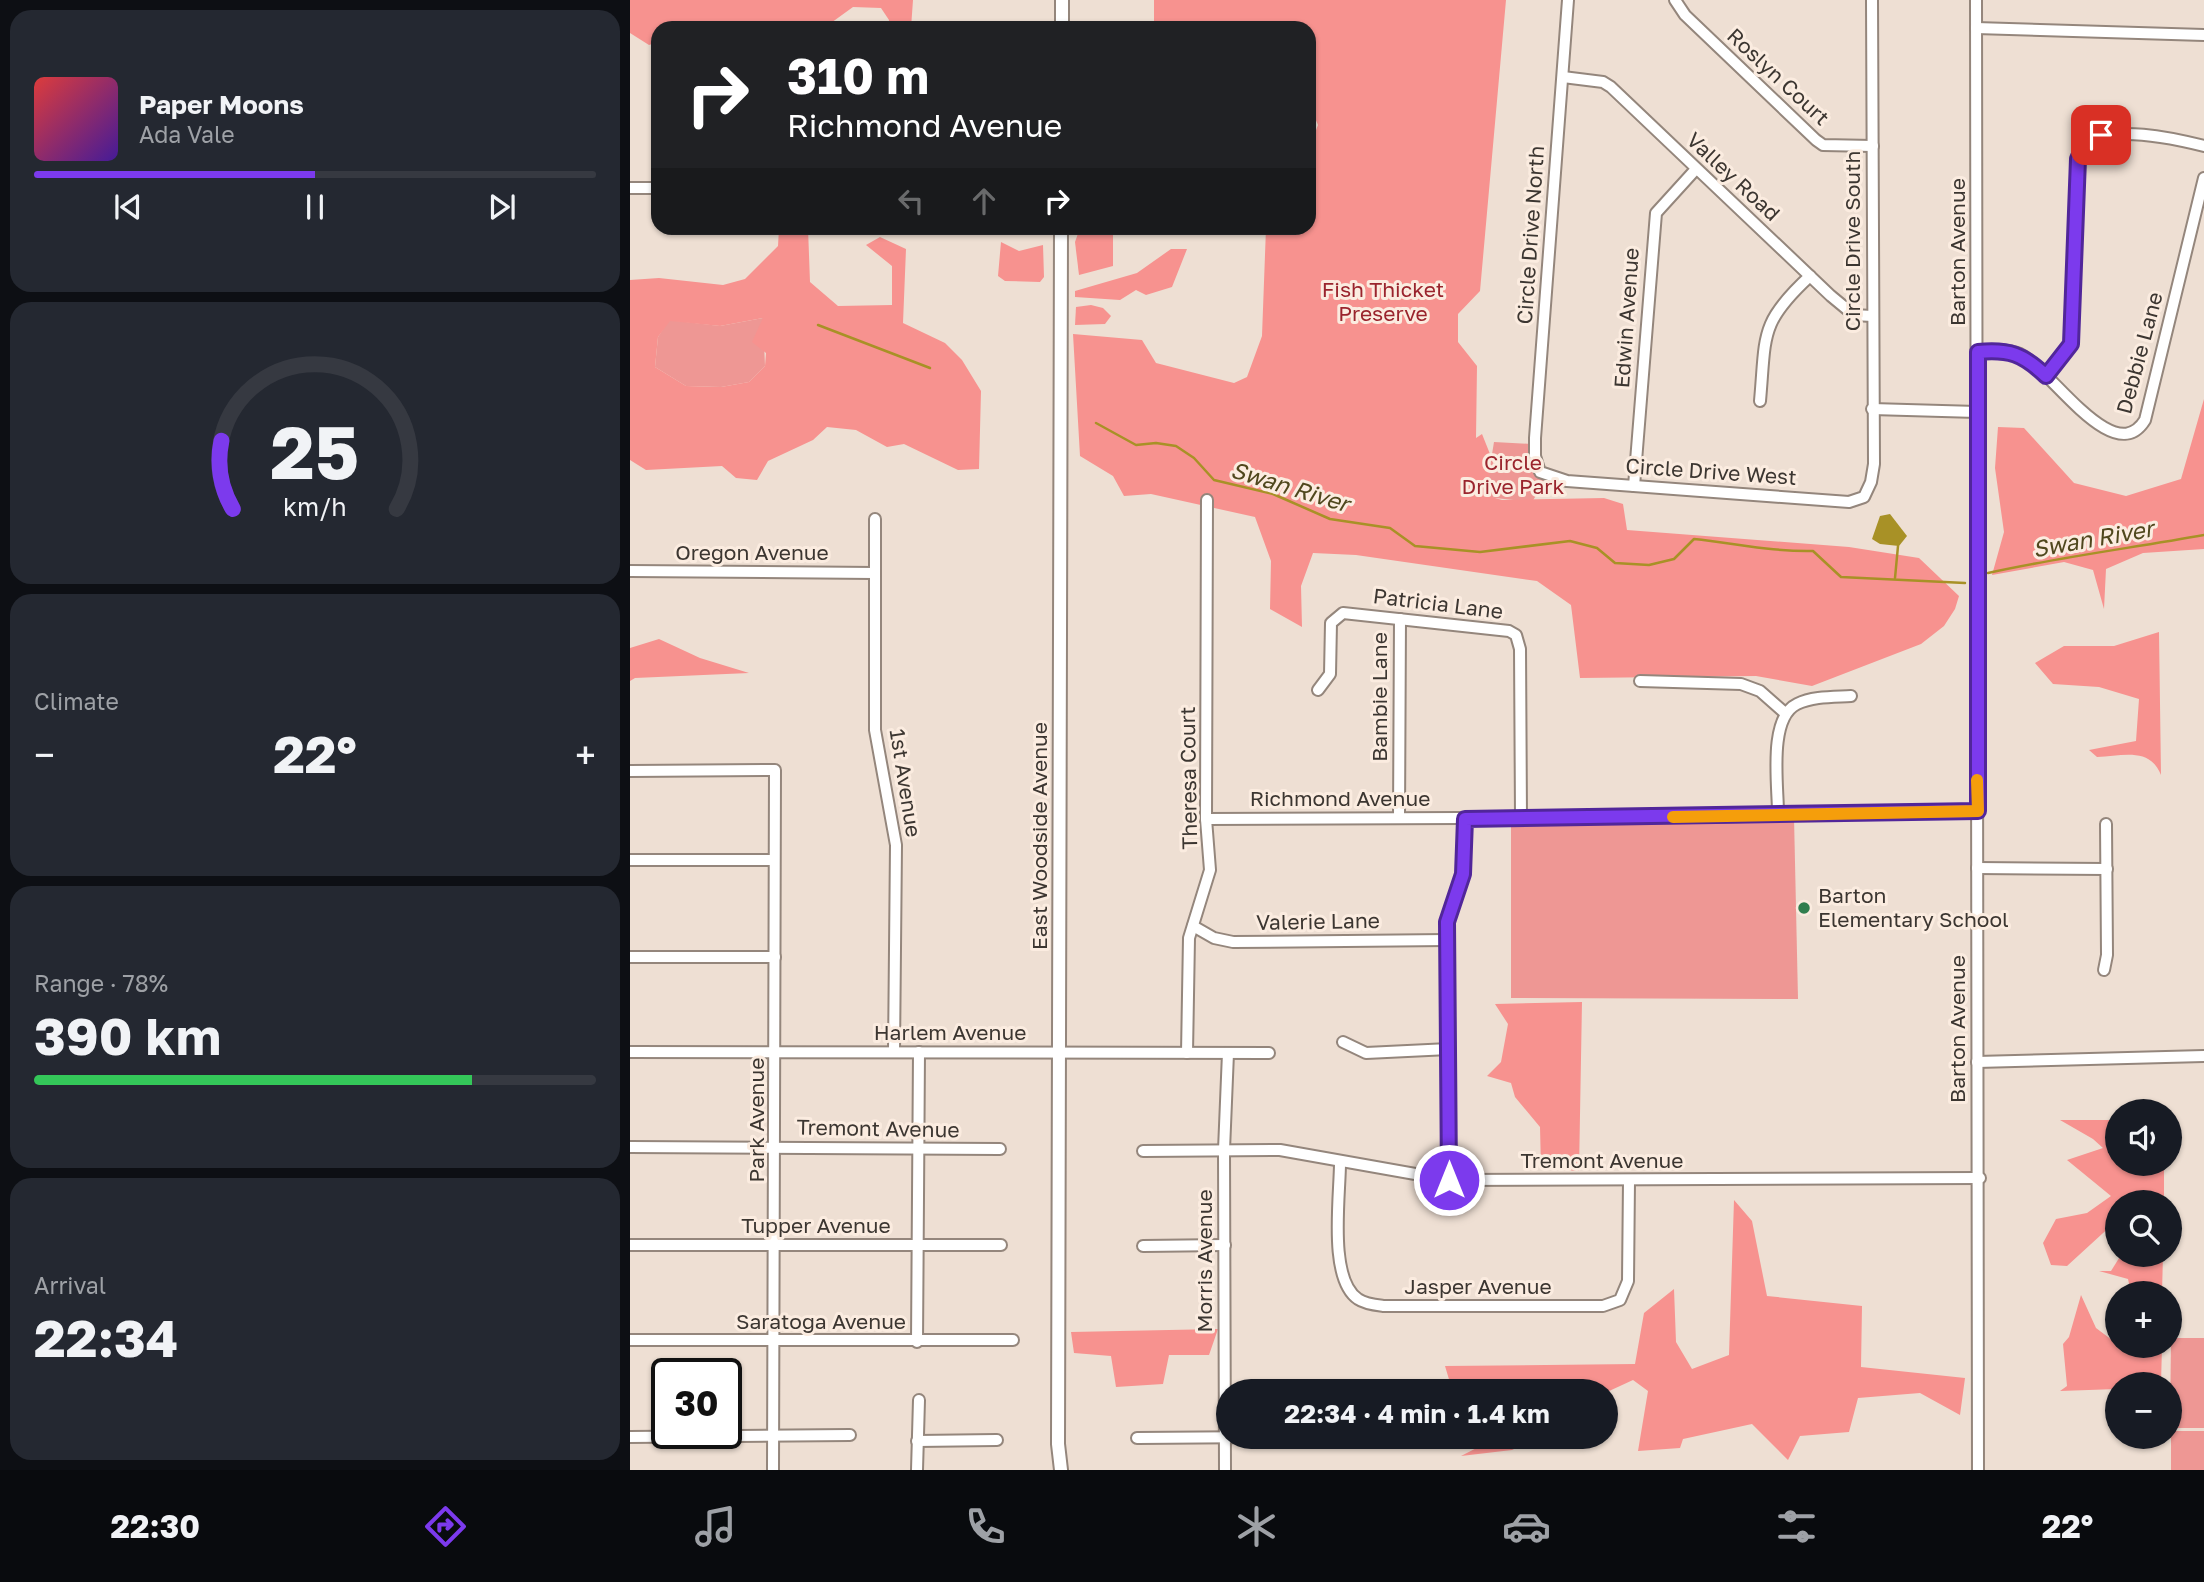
<!DOCTYPE html>
<meta charset="utf-8">
<style>
:root{--surface:#171b24;--page:#242831;--text:#f1f3f6;--muted:#9ea1a6;--line:#363941;--accent:#7c3aed}
body{margin:0;font-family:"Golos Text",sans-serif;background:var(--page);color:var(--text);height:100vh;display:flex;flex-direction:column;font-size:26px;white-space:nowrap}
*{box-sizing:border-box;margin:0}
p{font-size:23px;color:var(--muted)}
.icon{flex:none;width:38px;height:38px;fill:none;stroke:currentColor;stroke-width:2;stroke-linecap:round;stroke-linejoin:round}
.map{position:relative;flex:1;overflow:hidden}
.details{display:flex;flex-direction:column;gap:10px;padding:10px;background:#0d0f14;width:630px}
.details>*{flex:none}
.banner{position:absolute;left:21px;top:21px;width:665px;height:214px;border-radius:21px;box-shadow:0 2px 5px #0004;background:#202124;color:#fff;overflow:hidden}
.fabs{position:absolute;left:1475px;top:1099px;display:grid;gap:14px}
.fabs a{display:grid;place-items:center;width:77px;height:77px;border-radius:50%;background:var(--surface);box-shadow:0 2px 5px #0004;font-size:35px}
.speed{position:absolute;left:21px;top:1358px;display:flex;gap:14px;font-size:35px;font-weight:700;text-align:center}
.speed>*{display:grid;place-content:center;width:91px;height:91px;border-radius:50%;background:var(--surface);box-shadow:0 2px 5px #0004;line-height:1}
.speed .limit{border:4px solid #111;border-radius:10px;background:#fff;color:#111}
.pin{position:absolute;display:grid;place-items:center;width:60px;height:60px;color:#fff;margin:-30px;border-radius:14px;box-shadow:0 4px 10px #0006}
.me{position:absolute;width:77px;margin:-38px;rotate:0deg;stroke-linejoin:round;filter:drop-shadow(0 0 5px #0008)}
.turn{display:flex;align-items:center;gap:24px;height:147px;padding:0 21px;font-size:32px}
.turn .icon{width:91px;height:91px;stroke-width:2.5}
.turn b{display:block;font-size:49px;line-height:60px}
.lanes{display:flex;align-items:center;height:66px;padding:0 21px;background:#0003;justify-content:center;gap:35px;direction:ltr}
.lanes .off{opacity:.35}
.big{font-size:52px;font-weight:700;line-height:1.1}
.details .card{flex:1;display:flex;flex-direction:column;justify-content:center;gap:10px;min-width:0;padding:0 24px;border-radius:21px;background:var(--page)}
.details .dial{align-items:center;gap:0}
.dial svg{height:182px;overflow:visible;fill:none;stroke:var(--line);stroke-width:7;stroke-linecap:round;text-anchor:middle}
.dial text{fill:var(--text);stroke:none}
.song{display:flex;align-items:center;gap:21px}
.cover{width:84px;height:84px;border-radius:10px;background:linear-gradient(135deg,hsl(0 70% 55%),hsl(260 70% 35%))}
.played{height:7px;border-radius:4px;background:linear-gradient(90deg,var(--accent) 50%,var(--line) 50%)}
.keys{display:flex;justify-content:space-around;direction:ltr}
.heat{display:flex;justify-content:space-between;align-items:center;font-size:38px;direction:ltr}
.charge{height:10px;border-radius:5px;background:linear-gradient(90deg,#34c759 78%,var(--line) 0)}
.trip{position:absolute;left:586px;top:1379px;width:402px;height:70px;border-radius:35px;background:var(--surface);box-shadow:0 2px 5px #0004;font-weight:700;line-height:70px;text-align:center}
.tabs{display:flex;height:112px;justify-content:space-around;align-items:center;background:#090b0e;color:var(--muted)}
.tabs .icon{width:49px;height:49px}
.tabs .current{color:var(--accent)}
.tabs b{font-size:32px;color:var(--text)}
main{display:flex;flex:1;min-height:0}
.map>svg:first-child{display:block}
</style>
<main>
<section class="details">
<div class="card">
<div class="song"><i class="cover"></i><div><b>Paper Moons</b><p>Ada Vale</p></div></div>
<div class="played"></div>
<div class="keys"><svg class="icon" aria-label="previous" viewBox="0 0 24 24"><path d="M18 5L8 12l10 7zM5 5v14"/></svg><svg class="icon" aria-label="pause" viewBox="0 0 24 24"><path d="M8 5v14M16 5v14"/></svg><svg class="icon" aria-label="next" viewBox="0 0 24 24"><path d="M6 5l10 7-10 7zM19 5v14"/></svg></div>
</div>
<div class="card dial"><svg viewBox="0 0 100 80">
<path d="M14 69A42 42 0 1 1 86 69"/>
<path d="M14 69A42 42 0 0 1 9 39" stroke="#7c3aed"/>
<text x="50" y="56" font-size="32" font-weight="700">25</text>
<text x="50" y="72" font-size="11">km/h</text>
</svg></div>
<div class="card"><p>Climate</p>
<div class="heat"><a>−</a><b class="big">22°</b><a>+</a></div>
</div>
<div class="card"><p>Range · 78%</p><b class="big">390 km</b><div class="charge"></div></div>
<div class="card"><p>Arrival</p><b class="big">22:34</b></div>
</section>
<div class="map">
<svg width="1574" height="1470" viewBox="0 0 1574 1470">
<rect width="100%" height="100%" fill="#eedfd3"/>
<g fill="#ee9794">
<path d="M133,318L135,366L119,382L91,387L56,386L25,367L28,337L39,320L90,326Z"/>
<path d="M864,442L901,444L916,479L902,502L855,497Z"/>
<path d="M1164,817L1168,999L881,998V820Z"/>
<path d="M1541,1338H1574V1428H1540Z"/>
<rect x="1541" y="1431" width="33" height="39"/>
</g>
<g fill="#f7928f" fill-rule="evenodd">
<path d="M0,0H283L281,28H258L259,20L251,8L223,7L194,28H79L76,23L65,28H28V42L19,45L0,33Z"/>
<path d="M524,0H876L850,291L828,314V342L847,366L846,438L852,434L860,454L858,496L872,500L974,498L993,504L997,530L1219,547L1289,558L1329,596L1325,609L1314,626L1291,644L1182,686L1126,676L950,678L941,605L907,581L726,555L683,553L671,586L672,627L640,609L641,561L625,517L521,494L494,496L483,476L450,456L443,334L512,340L526,363L604,383L617,377L632,336L636,228H679V148L688,125L679,104V28H524Z"/>
<path d="M149,228H178L180,282L208,306L262,305V266L236,245L250,237L276,249L273,323L315,343L332,360L351,391L349,469L328,470L274,444L257,447L226,430L197,427L183,440L138,461L127,480L106,478L92,466L16,470L0,460V280L29,278L93,285L115,279L148,246ZM133,318L122,342L136,353L135,366L119,382L91,387L56,386L25,367L28,337L40,321L90,326Z"/>
<path d="M450,228H483V266L449,275L445,242Z"/>
<path d="M371,242L389,251L413,245L414,277L410,282L375,281L368,276Z"/>
<path d="M541,249H557L542,287L516,295L506,290L490,300L445,297V291L507,273Z"/>
<path d="M461,305L473,308L481,316L475,324L445,325L446,307Z"/>
<path d="M1574,399V549L1513,553L1476,569L1474,609L1463,570L1434,562L1362,575L1374,532L1365,468L1368,427L1394,428L1444,483L1496,496L1551,479Z"/>
<path d="M1529,632L1531,775C1520,747 1493,756 1467,757L1459,750L1506,741L1509,699L1469,687L1423,684L1405,663L1434,646H1484Z"/>
<path d="M29,639L70,658L119,673L5,678L0,681V648Z"/>
<path d="M952,1002L949,1171L911,1168L910,1127L885,1097L881,1083L857,1076L871,1062L878,1024L865,1004Z"/>
<path d="M1430,1120H1487L1488,1164H1534V1202H1488L1487,1224L1484,1223L1437,1266L1421,1265L1413,1243L1426,1219L1457,1213L1481,1196L1437,1160L1473,1148L1463,1139Z"/>
<path d="M1104,1200L1122,1221L1137,1296L1232,1306L1231,1367L1335,1378L1330,1415L1290,1393L1228,1398L1219,1432L1170,1436L1158,1460L1122,1424L1053,1439L1050,1448L1008,1451L1018,1391L1003,1380L977,1392L879,1391L878,1385L821,1386L815,1366L1005,1364L1014,1313L1044,1289L1046,1342L1062,1369L1099,1355Z"/>
<path d="M1491,1255H1533L1532,1293H1501L1498,1279L1469,1271H1481Z"/>
<path d="M1451,1295L1466,1328L1482,1340L1487,1339L1488,1346H1532L1531,1384H1488L1487,1389L1430,1391L1437,1386L1433,1344L1439,1337Z"/>
<path d="M588,1329L579,1355H539L533,1384L486,1387L481,1356L444,1353L441,1332Z"/>
<path d="M868,1437H908L882,1450L831,1456Z"/>
</g>
<path fill="#a89126" d="M1260,514L1277,536L1269,546L1250,544L1242,539L1250,516Z"/>
<g fill="none" stroke-linecap="round" stroke-linejoin="round">
<g stroke="#a89126" stroke-width="2.5">
<path d="M188,325L300,368"/>
<path d="M466,423L506,445L526,443L546,446L564,458L584,480L643,494L700,519L760,528L785,546L850,552L940,541L967,548L985,563L1019,565L1044,559L1064,539C1104,543 1143,552 1183,551L1211,577L1335,583"/>
<path d="M1358,573C1430,557 1502,548 1574,535"/>
<path d="M1265,578L1268,546"/>
</g>
<defs>
<g id="minor">
<path d="M938,0L905,438V456L910,472L937,481L1219,502L1234,497L1241,482L1244,464L1242,0"/>
<path d="M1045,0L1055,15L1186,140L1193,145L1243,146"/>
<path d="M1346,0L1348,1470"/>
<path d="M1346,28L1574,35"/>
<path d="M933,77L973,82L981,87L1201,296L1224,315L1242,316"/>
<path d="M0,188H28"/>
<path d="M1348,352C1362,351 1376,348 1390,354C1421,369 1484,470 1515,420L1574,178"/>
<path d="M1416,376L1441,344L1448,159L1455,143C1484,125 1542,138 1574,146"/>
<path d="M1130,401C1136,335 1129,323 1180,276"/>
<path d="M1242,409L1347,412"/>
<path d="M1004,486L1026,213L1066,169"/>
<path d="M245,519V730L266,845L264,1052"/>
<path d="M0,571L244,573"/>
<path d="M1010,681L1111,684L1130,691L1155,713"/>
<path d="M688,690L700,674L701,623L713,613L879,631L886,635L890,649L891,817"/>
<path d="M0,771L145,770L143,1470"/>
<path d="M1148,813C1148,785 1138,718 1167,704C1183,696 1204,697 1221,696"/>
<path d="M769,818L770,619"/>
<path d="M576,819L1067,817L1348,811"/>
<path d="M0,860H144"/>
<path d="M1347,868L1477,869"/>
<path d="M563,926L584,938L603,942L817,940"/>
<path d="M0,957H145"/>
<path d="M1474,970L1477,955L1476,824"/>
<path d="M713,1042L736,1053L819,1049"/>
<path d="M0,1052L639,1053"/>
<path d="M557,1053L559,938L580,870L576,819L577,500"/>
<path d="M1347,1062L1574,1056"/>
<path d="M0,1147L370,1149"/>
<path d="M513,1151L650,1150L819,1180L1350,1178"/>
<path d="M710,1163C710,1196 698,1279 728,1299C735,1304 746,1305 754,1306H973L990,1300L998,1281L999,1181"/>
<path d="M819,1180L817,922L833,874L835,819"/>
<path d="M0,1245H371"/>
<path d="M513,1246L595,1245"/>
<path d="M0,1340H383"/>
<path d="M287,1342L289,1052"/>
<path d="M0,1437L220,1435"/>
<path d="M507,1438L635,1437"/>
<path d="M287,1441L367,1440"/>
<path d="M287,1470L289,1400"/>
<path d="M595,1470L594,1150L598,1053"/>
</g>
<g id="major">
<path d="M432,28V0"/>
<path d="M431,1470L428,1444L431,228"/>
</g>
</defs>
<use href="#minor" stroke="#94867c" stroke-width="14"/>
<use href="#major" stroke="#94867c" stroke-width="16"/>
<use href="#minor" stroke="#fff" stroke-width="10"/>
<use href="#major" stroke="#fff" stroke-width="12"/>
</g>
<g fill="none" stroke-linecap="round" stroke-linejoin="round">
<defs>
<path id="route" d="M819,1180L817,922L833,874L835,819L1348,811V352C1379,349 1393,354 1416,376L1441,344L1448,159L1455,143L1471,135"/>
</defs>
<use href="#route" stroke="#51269a" stroke-width="18"/>
<use href="#route" stroke="#7c3aed" stroke-width="12"/>
<path stroke="#f59e0b" stroke-width="12" d="M1043,817L1348,811L1347,780"/>
</g>
<circle fill="#317e4e" stroke="#fbece0" stroke-width="2.5" cx="1174" cy="908" r="7"/>
<g text-anchor="middle" stroke-width="6" stroke-linejoin="round" paint-order="stroke">
<g font-size="21" fill="#3c3631" stroke="#fbece0">
<text transform="translate(1148 77) rotate(43)" y="7">Roslyn Court</text>
<text transform="translate(1103 177) rotate(43)" y="7">Valley Road</text>
<text transform="translate(901 235) rotate(-86)" y="7">Circle Drive North</text>
<text transform="translate(1223 241) rotate(-90)" y="7">Circle Drive South</text>
<text transform="translate(1328 252) rotate(-90)" y="7">Barton Avenue</text>
<text transform="translate(997 318) rotate(-86)" y="7">Edwin Avenue</text>
<text transform="translate(1510 353) rotate(-75)" y="7">Debbie Lane</text>
<text transform="translate(1081 472) rotate(4)" y="7">Circle Drive West</text>
<text x="122" y="560">Oregon Avenue</text>
<text transform="translate(808 604) rotate(7)" y="7">Patricia Lane</text>
<text transform="translate(750 697) rotate(-90)" y="7">Bambie Lane</text>
<text transform="translate(559 778) rotate(-91)" y="7">Theresa Court</text>
<text transform="translate(275 783) rotate(81)" y="7">1st Avenue</text>
<text x="710" y="806">Richmond Avenue</text>
<text transform="translate(410 836) rotate(-90)" y="7">East Woodside Avenue</text>
<text transform="translate(688 922) rotate(-1)" y="7">Valerie Lane</text>
<text transform="translate(1328 1029) rotate(-90)" y="7">Barton Avenue</text>
<text x="320" y="1040">Harlem Avenue</text>
<text transform="translate(127 1120) rotate(-90)" y="7">Park Avenue</text>
<text transform="translate(248 1129) rotate(1)" y="7">Tremont Avenue</text>
<text x="972" y="1168">Tremont Avenue</text>
<text x="186" y="1233">Tupper Avenue</text>
<text transform="translate(575 1261) rotate(-90)" y="7">Morris Avenue</text>
<text x="848" y="1294">Jasper Avenue</text>
<text x="191" y="1329">Saratoga Avenue</text>
</g>
<g font-size="21" fill="#9a242d" stroke="#fbece0">
<text x="753" y="297">Fish Thicket<tspan x="753" dy="24">Preserve</tspan></text>
<text x="883" y="470">Circle<tspan x="883" dy="24">Drive Park</tspan></text>
</g>
<g font-size="21" fill="#3c3631" stroke="#fbece0" text-anchor="start">
<text x="1188" y="903">Barton<tspan x="1188" dy="24">Elementary School</tspan></text>
</g>
<g font-size="23" font-style="italic" fill="#50471d" stroke="#fbece0">
<text transform="translate(660 487) rotate(17)" y="8">Swan River</text>
<text transform="translate(1463 539) rotate(-10)" y="8">Swan River</text>
</g>
</g>
</svg>
<div class="fabs">
<a><svg class="icon" aria-label="sound" viewBox="0 0 24 24"><path d="M4 9h4l5-4v14l-5-4H4zM17 9q2 3 0 6"/></svg></a>
<a><svg class="icon" aria-label="search" viewBox="0 0 24 24"><circle cx="10" cy="10" r="6"/><path d="M15 15l6 6"/></svg></a>
<a>+</a>
<a>−</a>
</div>
<div class="speed"><div class="limit">30</div></div>
<div class="pin" style="left:1471px;top:135px;background:#d93025"><svg class="icon" aria-label="arrive" viewBox="0 0 24 24"><path d="M6 21V4h12l-3 4 3 4H6"/></svg></div>
<svg class="me" style="left:819px;top:1180px" viewBox="-20 -20 40 40"><circle r="17" fill="#7c3aed" stroke="#fff" stroke-width="3"/><path d="M0-11L8 9 0 5-8 9z" fill="#fff"/></svg>
<div class="trip">22:34 · 4 min · 1.4 km</div>
<div class="banner">
<div class="turn"><svg class="icon" aria-label="right" viewBox="0 0 24 24"><path d="M7 20v-9h11M14 6l5 5-5 5"/></svg><div><b>310 m</b>Richmond Avenue</div></div>
<div class="lanes"><svg class="icon off" aria-label="left" viewBox="0 0 24 24"><path d="M17 20v-9H6M10 6l-5 5 5 5"/></svg><svg class="icon off" aria-label="ahead" viewBox="0 0 24 24"><path d="M12 20V5M6 11l6-6 6 6"/></svg><svg class="icon" aria-label="right" viewBox="0 0 24 24"><path d="M7 20v-9h11M14 6l5 5-5 5"/></svg></div>
</div>
</div>
</main>
<nav class="tabs">
<b>22:30</b>
<svg class="icon current" aria-label="directions" viewBox="0 0 24 24"><path d="M12 3l9 9-9 9-9-9zM9 14v-3h6M13 9l2 2-2 2"/></svg>
<svg class="icon" aria-label="music" viewBox="0 0 24 24"><path d="M9 18V5l10-2v13"/><circle cx="6" cy="18" r="3"/><circle cx="16" cy="16" r="3"/></svg>
<svg class="icon" aria-label="phone" viewBox="0 0 24 24"><path d="M5 4h4l2 5-3 2q2 4 5 5l2-3 5 2v4C11 20 4 13 5 4z"/></svg>
<svg class="icon" aria-label="climate" viewBox="0 0 24 24"><path d="M12 3v18M4 7l16 10M4 17L20 7"/></svg>
<svg class="icon" aria-label="car" viewBox="0 0 24 24"><path d="M5 17H2v-5l4-1 3-4h7l3 4 3 1v5h-3M9 17h6M6 11h13"/><circle cx="7" cy="17" r="2"/><circle cx="17" cy="17" r="2"/></svg>
<svg class="icon" aria-label="filters" viewBox="0 0 24 24"><path d="M4 7h16M4 17h16"/><circle cx="9" cy="7" r="2"/><circle cx="15" cy="17" r="2"/></svg>
<b>22°</b>
</nav>
